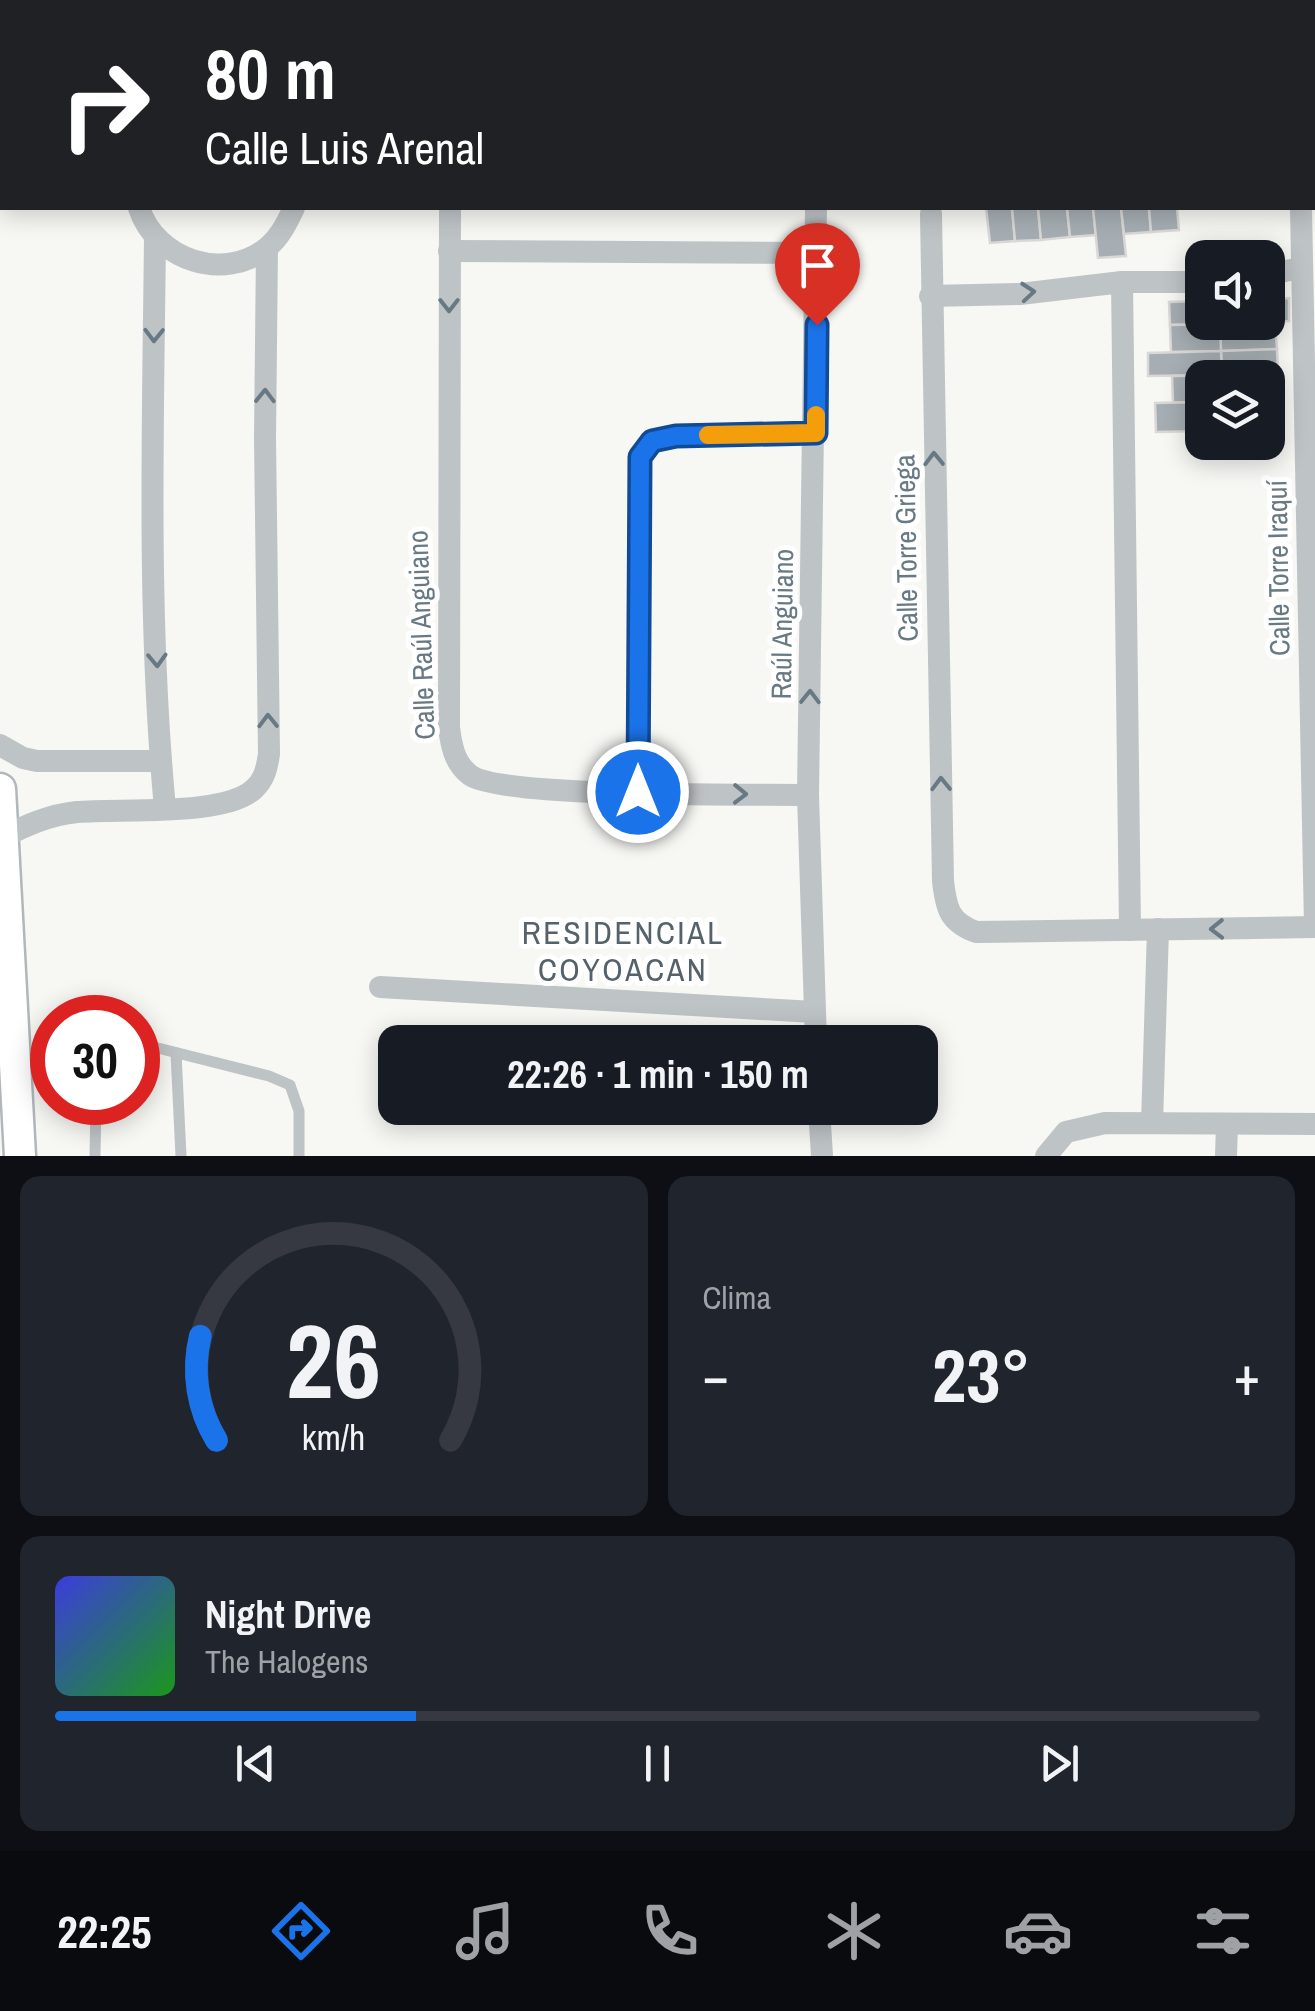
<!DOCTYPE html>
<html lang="es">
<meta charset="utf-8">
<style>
:root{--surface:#171b24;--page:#20242c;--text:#f1f3f6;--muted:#9ea1a6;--line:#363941;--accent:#1a73e8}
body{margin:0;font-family:"Archivo Narrow",sans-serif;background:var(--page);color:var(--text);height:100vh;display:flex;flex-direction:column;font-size:38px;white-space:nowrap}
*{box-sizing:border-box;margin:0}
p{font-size:32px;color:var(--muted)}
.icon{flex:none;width:55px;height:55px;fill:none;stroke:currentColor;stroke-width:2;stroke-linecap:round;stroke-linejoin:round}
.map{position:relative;height:1156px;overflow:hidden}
.details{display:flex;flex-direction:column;gap:20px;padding:20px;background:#0d0f14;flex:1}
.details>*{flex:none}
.hud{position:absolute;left:0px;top:0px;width:1315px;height:210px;box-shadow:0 5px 25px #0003;background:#202124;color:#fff;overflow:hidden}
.tools{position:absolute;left:1185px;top:240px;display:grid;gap:20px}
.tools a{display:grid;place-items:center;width:100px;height:100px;border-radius:20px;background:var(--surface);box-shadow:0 5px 25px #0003;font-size:50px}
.speed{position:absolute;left:30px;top:995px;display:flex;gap:20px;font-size:50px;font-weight:700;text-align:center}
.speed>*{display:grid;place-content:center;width:130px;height:130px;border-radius:50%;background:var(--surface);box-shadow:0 5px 25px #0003;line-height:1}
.speed .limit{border:15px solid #d22;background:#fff;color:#111}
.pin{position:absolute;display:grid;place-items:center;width:85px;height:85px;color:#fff;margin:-102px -42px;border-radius:50% 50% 50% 0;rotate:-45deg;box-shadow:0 0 10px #0007}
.pin .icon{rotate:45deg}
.me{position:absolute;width:110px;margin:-55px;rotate:0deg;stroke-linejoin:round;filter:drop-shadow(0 0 8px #0008)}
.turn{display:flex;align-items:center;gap:35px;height:210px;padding:0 40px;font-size:45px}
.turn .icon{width:130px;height:130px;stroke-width:2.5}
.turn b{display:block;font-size:70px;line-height:85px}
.big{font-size:75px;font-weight:700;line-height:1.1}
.details .widget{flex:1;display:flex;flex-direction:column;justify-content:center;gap:15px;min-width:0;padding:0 35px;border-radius:20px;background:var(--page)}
.details .dial{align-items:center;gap:0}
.dial svg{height:260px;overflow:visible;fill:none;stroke:var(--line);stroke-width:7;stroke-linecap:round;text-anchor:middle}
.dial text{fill:var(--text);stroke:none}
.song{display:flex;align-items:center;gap:30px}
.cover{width:120px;height:120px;border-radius:15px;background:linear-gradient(135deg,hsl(240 70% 55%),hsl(120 70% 35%))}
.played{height:10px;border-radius:5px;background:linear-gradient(90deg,var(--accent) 30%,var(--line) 30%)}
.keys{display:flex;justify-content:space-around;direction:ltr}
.heat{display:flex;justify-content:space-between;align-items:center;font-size:55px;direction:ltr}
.details .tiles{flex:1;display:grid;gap:20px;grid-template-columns:1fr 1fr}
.widget:last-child{grid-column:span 2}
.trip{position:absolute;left:378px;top:1025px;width:560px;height:100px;border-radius:20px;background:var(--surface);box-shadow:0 5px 25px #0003;font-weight:700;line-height:100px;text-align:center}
.tab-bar{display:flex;height:160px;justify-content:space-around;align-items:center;background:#090b0e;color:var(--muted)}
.tab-bar .icon{width:70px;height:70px}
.tab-bar .selected{color:var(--accent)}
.tab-bar b{font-size:45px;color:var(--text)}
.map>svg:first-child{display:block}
</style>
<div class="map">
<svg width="1315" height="1156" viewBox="0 0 1315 1156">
<rect width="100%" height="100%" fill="#f7f7f4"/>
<g fill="#a6aeb3" stroke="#d9d8d7" stroke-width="2.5">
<path d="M986,208H1012L1015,241L990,243Z"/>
<path d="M1012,208H1038L1041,240L1015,241Z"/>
<path d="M1038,208H1067L1070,237L1041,240Z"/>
<path d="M1067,208H1093L1096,235L1070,237Z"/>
<path d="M1093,208H1121L1126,256L1098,258Z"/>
<path d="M1121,208H1149L1151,232L1124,234Z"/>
<path d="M1149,208H1177L1179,230L1151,232Z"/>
<path d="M1289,298V321L1268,322V299Z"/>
<path d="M1202,301V322L1220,324L1170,325L1169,302Z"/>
<path d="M1275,322L1277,349L1221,351L1220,324Z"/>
<path d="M1220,324L1221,351L1171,352L1170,325Z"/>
<path d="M1277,349L1278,373L1222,375L1221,351Z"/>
<path d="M1221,351L1222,375L1148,376V353Z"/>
<path d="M1278,373V400L1268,401V378H1222V375Z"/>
<path d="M1222,375V378H1202V402L1173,403L1172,376Z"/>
<path d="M1202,402V431L1156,432L1155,403Z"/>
</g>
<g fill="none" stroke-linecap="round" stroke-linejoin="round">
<defs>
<path id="secondary" d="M0,789L20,1156"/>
</defs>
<use href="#secondary" stroke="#b1b7bb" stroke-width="35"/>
<g stroke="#bec3c6" stroke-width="11">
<path d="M138,1043L269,1076L290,1085L299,1111V1156"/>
<path d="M176,1053L181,1156"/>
<path d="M95,1156L96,1102"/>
</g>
<g stroke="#bec3c6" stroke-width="22">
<path d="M162,0V2"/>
<path d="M637,0V2"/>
<path d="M808,0L809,2"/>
<path d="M267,2V0"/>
<path d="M452,2V0"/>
<path d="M139,208C156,260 224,283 268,247C281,236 287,222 294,208"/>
<path d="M450,208L449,727C451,744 454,763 470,775C501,798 754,794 808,795"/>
<path d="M1301,208L1315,927"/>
<path d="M931,214L943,881C946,908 949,922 976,932L1315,927"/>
<path d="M155,238C153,428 147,619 165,808"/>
<path d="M449,251L818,253"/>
<path d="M1268,274L1302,268"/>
<path d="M1122,282L1130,930"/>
<path d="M930,296L1020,294L1122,282H1202"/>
<path d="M0,745L23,758L37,761H160"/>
<path d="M638,792L640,457L652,441L676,436L816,433"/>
<path d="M3,837C27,825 49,815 77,812C119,808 225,817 254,789C265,779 267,767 269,754L265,438L267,248"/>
<path d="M380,987L814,1012"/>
<path d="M816,1042L808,795L816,208"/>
<path d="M819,1108L822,1156"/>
<path d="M1152,1123L1158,929"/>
<path d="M1046,1156L1066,1132L1105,1123L1315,1124"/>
<path d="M1226,1156L1227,1124"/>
</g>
<use href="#secondary" stroke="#fff" stroke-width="30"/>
</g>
<defs><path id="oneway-chevron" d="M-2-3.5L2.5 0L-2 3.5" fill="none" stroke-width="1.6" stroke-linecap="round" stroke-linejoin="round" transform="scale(2.5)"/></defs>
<g stroke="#687983">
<use href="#oneway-chevron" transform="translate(1028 292) rotate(-5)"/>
<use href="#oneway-chevron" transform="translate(449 305) rotate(90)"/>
<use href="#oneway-chevron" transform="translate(154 335) rotate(91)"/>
<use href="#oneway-chevron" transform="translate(265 396) rotate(-89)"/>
<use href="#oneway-chevron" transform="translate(934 459) rotate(-91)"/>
<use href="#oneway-chevron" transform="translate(157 660) rotate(88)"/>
<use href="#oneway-chevron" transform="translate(810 697) rotate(-89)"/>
<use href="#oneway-chevron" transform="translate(268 721) rotate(-91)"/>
<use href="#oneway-chevron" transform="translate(941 784) rotate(-91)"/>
<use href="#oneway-chevron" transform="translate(740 794) rotate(1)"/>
<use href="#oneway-chevron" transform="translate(1217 929) rotate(179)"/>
</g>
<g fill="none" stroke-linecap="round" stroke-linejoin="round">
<defs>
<path id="route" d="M638,792L640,457L652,441L676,436L816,433L817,325"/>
</defs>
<use href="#route" stroke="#114b97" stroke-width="25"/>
<use href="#route" stroke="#1a73e8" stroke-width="18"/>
<path stroke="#f59e0b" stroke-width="18" d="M708,435L816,433V415"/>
</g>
<g text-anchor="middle" stroke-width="10" stroke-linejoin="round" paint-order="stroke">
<g font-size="28" fill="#687983" stroke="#fff">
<text transform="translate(906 548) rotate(-91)" y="10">Calle Torre Griega</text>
<text transform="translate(1278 568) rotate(-91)" y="10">Calle Torre Iraquí</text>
<text transform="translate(782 624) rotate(-89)" y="10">Raúl Anguiano</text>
<text transform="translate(421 635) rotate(-92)" y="10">Calle Raúl Anguiano</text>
</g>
<g font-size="32" letter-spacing="2.5" fill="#556269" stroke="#fff">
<text x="623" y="944">RESIDENCIAL<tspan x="623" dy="37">COYOACAN</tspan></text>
</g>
</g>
</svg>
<div class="tools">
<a><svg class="icon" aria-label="sound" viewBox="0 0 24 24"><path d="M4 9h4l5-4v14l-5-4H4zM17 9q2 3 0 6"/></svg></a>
<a><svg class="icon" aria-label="layers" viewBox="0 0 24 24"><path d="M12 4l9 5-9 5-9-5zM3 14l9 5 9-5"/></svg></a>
</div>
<div class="speed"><div class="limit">30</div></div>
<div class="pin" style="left:817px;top:325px;background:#d93025"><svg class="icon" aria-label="arrive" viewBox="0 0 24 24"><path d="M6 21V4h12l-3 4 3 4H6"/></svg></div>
<svg class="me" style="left:638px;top:792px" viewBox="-20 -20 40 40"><circle r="17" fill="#1a73e8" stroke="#fff" stroke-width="3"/><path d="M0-11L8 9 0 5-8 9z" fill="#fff"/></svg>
<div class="trip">22:26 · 1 min · 150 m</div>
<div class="hud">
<div class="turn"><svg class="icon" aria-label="right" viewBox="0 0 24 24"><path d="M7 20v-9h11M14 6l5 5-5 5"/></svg><div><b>80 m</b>Calle Luis Arenal</div></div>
</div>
</div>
<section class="details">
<div class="tiles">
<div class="widget dial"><svg viewBox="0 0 100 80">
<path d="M14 69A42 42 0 1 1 86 69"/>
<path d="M14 69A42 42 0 0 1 9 37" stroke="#1a73e8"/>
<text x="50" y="56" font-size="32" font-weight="700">26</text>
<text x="50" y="72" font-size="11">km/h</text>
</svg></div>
<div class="widget"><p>Clima</p>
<div class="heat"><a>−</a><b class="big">23°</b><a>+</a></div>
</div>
<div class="widget">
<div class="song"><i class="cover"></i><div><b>Night Drive</b><p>The Halogens</p></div></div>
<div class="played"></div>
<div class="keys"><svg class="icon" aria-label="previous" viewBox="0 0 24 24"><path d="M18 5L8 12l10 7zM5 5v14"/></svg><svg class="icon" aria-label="pause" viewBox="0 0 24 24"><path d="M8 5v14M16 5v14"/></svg><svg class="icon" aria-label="next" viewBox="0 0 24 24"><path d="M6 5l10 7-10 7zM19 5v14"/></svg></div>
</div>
</div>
</section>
<nav class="tab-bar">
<b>22:25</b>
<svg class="icon selected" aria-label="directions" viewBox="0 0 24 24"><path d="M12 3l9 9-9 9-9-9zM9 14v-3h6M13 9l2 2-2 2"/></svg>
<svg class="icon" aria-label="music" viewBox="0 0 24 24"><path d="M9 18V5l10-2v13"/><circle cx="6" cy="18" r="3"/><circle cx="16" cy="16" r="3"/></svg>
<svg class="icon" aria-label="phone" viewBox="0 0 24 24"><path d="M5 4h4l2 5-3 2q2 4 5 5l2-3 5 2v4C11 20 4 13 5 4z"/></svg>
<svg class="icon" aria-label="climate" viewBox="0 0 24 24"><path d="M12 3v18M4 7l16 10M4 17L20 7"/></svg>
<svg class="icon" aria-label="car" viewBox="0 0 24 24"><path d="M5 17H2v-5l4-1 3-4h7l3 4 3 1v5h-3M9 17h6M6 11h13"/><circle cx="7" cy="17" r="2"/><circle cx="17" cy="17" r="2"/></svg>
<svg class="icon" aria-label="filters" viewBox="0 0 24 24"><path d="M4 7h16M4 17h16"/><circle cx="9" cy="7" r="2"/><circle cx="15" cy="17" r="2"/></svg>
</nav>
